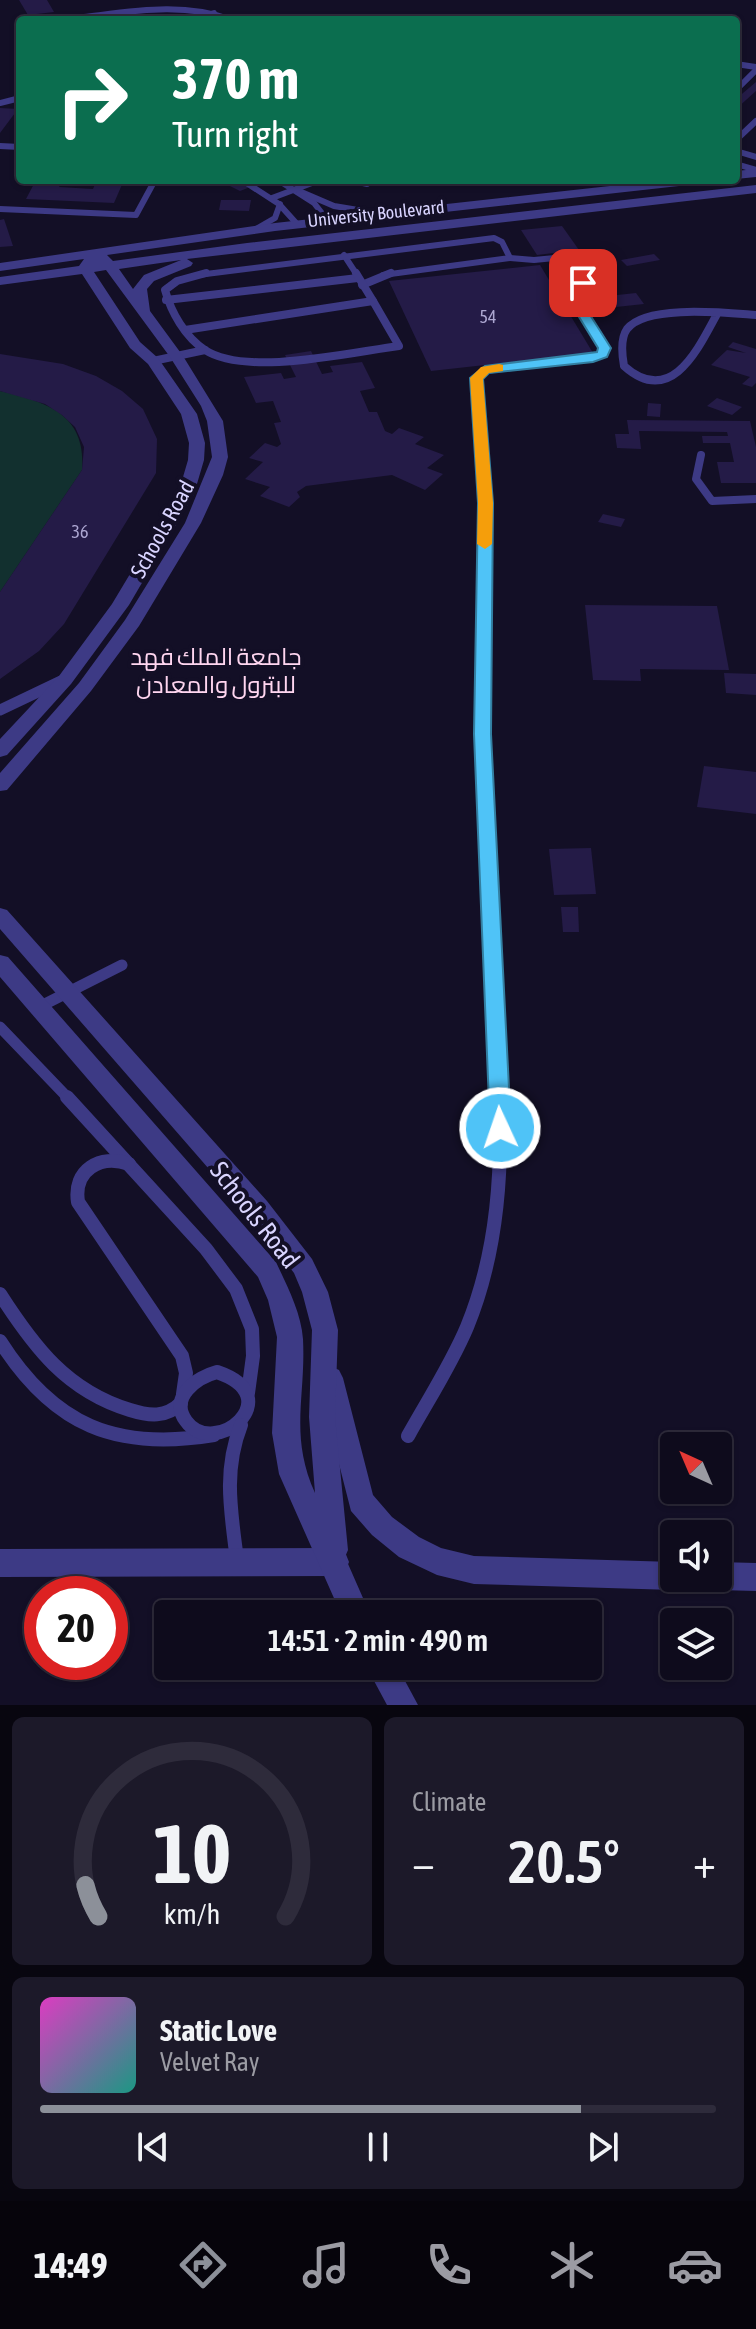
<!DOCTYPE html>
<meta charset="utf-8">
<style>
:root{--surface:#0e0b1c;--page:#1c1929;--text:#f1f3f6;--muted:#9b9ba3;--line:#2e2b3b;--accent:#8c9099}
body{margin:0;font-family:"Asap Condensed",Cairo,sans-serif;background:var(--page);color:var(--text);height:100vh;display:flex;flex-direction:column;font-size:30px;white-space:nowrap}
*{box-sizing:border-box;margin:0}
p{font-size:26px;color:var(--muted)}
.icon{flex:none;width:44px;height:44px;fill:none;stroke:currentColor;stroke-width:2;stroke-linecap:round;stroke-linejoin:round}
.map{position:relative;height:1705px;overflow:hidden}
.details{display:flex;flex-direction:column;gap:12px;padding:12px;background:#08060f;flex:1}
.details>*{flex:none}
.hud{position:absolute;left:16px;top:16px;width:724px;height:168px;border-radius:8px;box-shadow:0 2px 6px #0004,0 0 0 2px var(--line);background:#0b6e4f;color:#fff;overflow:hidden}
.needle{width:52px;rotate:316deg}
.tools{position:absolute;left:660px;top:1432px;display:grid;gap:16px}
.tools a{display:grid;place-items:center;width:72px;height:72px;border-radius:8px;background:var(--surface);box-shadow:0 2px 6px #0004,0 0 0 2px var(--line);font-size:40px}
.speed{position:absolute;left:24px;top:1576px;display:flex;gap:16px;font-size:40px;font-weight:700;text-align:center}
.speed>*{display:grid;place-content:center;width:104px;height:104px;border-radius:50%;background:var(--surface);box-shadow:0 2px 6px #0004,0 0 0 2px var(--line);line-height:1}
.speed .limit{border:12px solid #d22;background:#fff;color:#111}
.pin{position:absolute;display:grid;place-items:center;width:68px;height:68px;color:#fff;margin:-34px;border-radius:16px;box-shadow:0 4px 12px #0006}
.me{position:absolute;width:88px;margin:-44px;rotate:357deg;stroke-linejoin:round;filter:drop-shadow(0 0 6px #0008)}
.turn{display:flex;align-items:center;gap:28px;height:168px;padding:0 24px;font-size:36px}
.turn .icon{width:104px;height:104px;stroke-width:2.5}
.turn b{display:block;font-size:56px;line-height:68px}
.big{font-size:60px;font-weight:600;line-height:1.1}
.details .card{flex:1;display:flex;flex-direction:column;justify-content:center;gap:12px;min-width:0;padding:0 28px;border-radius:12px;background:var(--page)}
.details .dial{align-items:center;gap:0}
.dial svg{height:208px;overflow:visible;fill:none;stroke:var(--line);stroke-width:7;stroke-linecap:round;text-anchor:middle}
.dial text{fill:var(--text);stroke:none}
.song{display:flex;align-items:center;gap:24px}
.cover{width:96px;height:96px;border-radius:12px;background:linear-gradient(135deg,hsl(310 70% 55%),hsl(170 70% 35%))}
.played{height:8px;border-radius:4px;background:linear-gradient(90deg,var(--accent) 80%,var(--line) 80%)}
.keys{display:flex;justify-content:space-around;direction:ltr}
.heat{display:flex;justify-content:space-between;align-items:center;font-size:44px;direction:ltr}
.details .tiles{flex:1;display:grid;gap:12px;grid-template-columns:1fr 1fr}
.card:last-child{grid-column:span 2}
.trip{position:absolute;left:154px;top:1600px;width:448px;height:80px;border-radius:8px;background:var(--surface);box-shadow:0 2px 6px #0004,0 0 0 2px var(--line);font-weight:600;line-height:80px;text-align:center}
.menu{display:flex;height:128px;justify-content:space-around;align-items:center;background:#06040b;color:var(--muted)}
.menu .icon{width:56px;height:56px}
.menu .current{color:var(--accent)}
.menu b{font-size:36px;color:var(--text)}
.map>svg:first-child{display:block}
</style>
<div class="map">
<svg width="756" height="1705" viewBox="0 0 756 1705">
<rect width="100%" height="100%" fill="#130f26"/>
<path fill="#12302f" d="M0,391C47,402 86,414 82,470L0,592Z"/>
<g fill="#241b47">
<path d="M19,0H47L54,12L28,15Z"/>
<path d="M756,82V91L736,109V99Z"/>
<path d="M0,108L18,109L0,133Z"/>
<path d="M36,180H63L59,187L93,189L97,180H124L114,203L26,199Z"/>
<path d="M231,180H268L240,191L224,183Z"/>
<path d="M221,200H251L249,211L219,210Z"/>
<path d="M4,219L13,246L0,247V220Z"/>
<path d="M562,226L579,250L537,255L521,230Z"/>
<path d="M654,254L660,260L627,266L621,260Z"/>
<path d="M540,265L593,353L431,371L389,281Z"/>
<path d="M636,293L644,304L616,307L608,296Z"/>
<path d="M733,342L756,349V383L752,387L742,384L750,377L711,365L727,350L746,353L728,347Z"/>
<path d="M311,351L322,374L333,372L330,366L362,362L375,388L360,391L369,412H377L385,431L392,434L399,428L424,437L415,444L444,455L427,468L443,474L425,490L392,475L306,486L297,492L300,497L289,507L260,496L270,487L245,479L263,462L249,458L265,443L277,447L281,444L274,423L281,422L273,401L256,403L244,377L281,373L284,379L296,377L285,355Z"/>
<path d="M0,354L63,364L96,376L122,391L143,409L157,439L156,473L64,624L39,651L0,679V592L82,470L84,447L75,427L62,415L45,404L0,391Z"/>
<path d="M717,398L742,407L732,415L707,406Z"/>
<path d="M648,403L661,404L660,417L647,416Z"/>
<path d="M627,420L750,421L756,447V483H721L717,462H734L730,443H703L702,436H728L727,432L639,431L641,449L617,448L615,434H629Z"/>
<path d="M603,514L625,519L621,527L598,522Z"/>
<path d="M585,605L717,606L729,670L640,669L641,681L593,680Z"/>
<path d="M724,673L756,674V695L726,693Z"/>
<path d="M704,766L756,772V814L697,807Z"/>
<path d="M591,848L596,894L554,895L549,849Z"/>
<path d="M561,907H578L579,932H563Z"/>
</g>
<g fill="none" stroke-linecap="round" stroke-linejoin="round">
<g stroke="#3d3a85" stroke-width="6">
<path d="M84,17C134,11 184,2 232,20"/>
<path d="M191,20L214,13"/>
<path d="M736,64L756,67"/>
<path d="M736,90L756,70"/>
<path d="M0,103L20,98"/>
<path d="M736,140L756,121"/>
<path d="M0,146L20,147"/>
<path d="M736,151L756,157"/>
<path d="M736,164L756,170"/>
<path d="M242,180L279,204L297,224"/>
<path d="M278,180L314,203L328,221"/>
<path d="M350,180L367,184"/>
<path d="M299,191L334,206L382,214"/>
<path d="M272,198L320,180"/>
<path d="M0,209L136,215L155,180"/>
<path d="M256,229L275,218L280,204"/>
<path d="M344,255L357,275"/>
<path d="M510,258L534,260L565,257L578,275"/>
<path d="M198,275L494,238L502,242L510,258L383,275"/>
</g>
<g stroke="#3d3a85" stroke-width="8">
<path d="M206,273L177,281L165,290C171,312 185,337 205,350C246,377 352,352 399,346L373,301"/>
<path d="M362,285L391,273"/>
<path d="M166,300L358,278"/>
<path d="M717,314C698,349 671,408 624,366C622,355 620,339 627,329C646,304 727,313 756,315"/>
<path d="M185,330L373,301L356,273"/>
<path d="M153,361L205,350"/>
<path d="M701,455L696,479L712,501L756,499"/>
<path d="M483,633L485,503L476,378L485,370L593,358L605,351L574,299L583,283L576,273"/>
</g>
<g stroke="#3d3a85" stroke-width="11">
<path d="M483,631L482,734L499,1099"/>
<path d="M0,710L61,681"/>
<path d="M39,1007L122,965"/>
<path d="M0,1027L69,1099"/>
</g>
<g stroke="#3d3a85" stroke-width="14">
<path d="M67,1097L206,1249L236,1289L252,1329L253,1356L248,1393"/>
<path d="M129,1164C100,1154 73,1170 78,1202L182,1356L186,1373L183,1394"/>
<path d="M0,1294C34,1347 67,1391 130,1410C149,1416 166,1418 181,1403"/>
<path d="M0,1341C54,1426 116,1451 214,1435"/>
<path d="M217,1372C291,1397 214,1460 186,1421C168,1397 198,1377 217,1372Z"/>
<path d="M408,1436C428,1400 451,1365 467,1327C497,1254 503,1175 499,1097"/>
<path d="M237,1560C231,1512 223,1471 241,1425"/>
</g>
<g fill="#3d3a85" fill-rule="evenodd">
<path d="M330,1366L339,1370L343,1378L373,1495L392,1517L419,1537L441,1548L474,1556L674,1562V1578H687L684,1586L674,1590L474,1584L437,1575L399,1557L372,1535L351,1511L317,1378L321,1370Z"/>
<path d="M335,1548L345,1552L349,1562L345,1572L335,1576L0,1577V1549Z"/>
<path d="M718,1562L756,1563V1591L718,1590L708,1586L705,1578H718Z"/>
</g>
<g fill="#3d3a85" fill-rule="evenodd">
<path d="M756,169V177L736,179V171Z"/>
<path d="M664,180H703L697,184L275,231L107,255L113,261L247,243L756,185V193L187,259L193,263L191,266L154,281L147,289L150,311L183,356L223,421L228,457L223,475L201,523L139,626L91,691L7,790L0,791V773L79,683L125,620L185,523L212,457L207,421L201,406L170,357L106,270L94,272L140,342L158,358L197,414L205,443L204,460L194,494L129,605L71,684L7,755L0,757V739L59,676L112,604L178,494L188,460L189,443L181,414L148,364L130,348L82,274L0,285V277L79,266L84,259L0,271V263L275,223ZM181,260L144,275L133,289L119,269Z"/>
<path d="M0,908L7,910L267,1201L312,1259L328,1292L338,1330L335,1417L348,1550L345,1557L370,1614H341L279,1474L272,1433L277,1337L268,1300L258,1277L0,977V955L8,957L276,1262C287,1286 301,1312 303,1339C306,1397 289,1435 315,1493L309,1417L312,1330L302,1292L294,1273L249,1215L0,929Z"/>
<path d="M366,1666H397L418,1705H387Z"/>
</g>
</g>
<path fill="#4fc3f7" stroke="#337fa1" stroke-width="2" d="M579,280L589,283L580,299L611,348L607,357L593,362L489,373L483,379L493,503L491,734L511,1128L508,1134L500,1136L493,1134L490,1128L474,734L478,503L470,378L485,366L597,352L598,348L568,299Z"/>
<path fill="#f59e0b" d="M499,364L503,365V371L489,373L483,379L493,503L492,544L485,549L477,544L478,503L470,378L481,367Z"/>
<g text-anchor="middle" stroke-width="8" stroke-linejoin="round" paint-order="stroke">
<g font-size="18" fill="#d9d4ff" stroke="#130f26">
<text transform="translate(376 214) rotate(-6)" y="6">University Boulevard</text>
</g>
<g font-size="18" fill="#aca6d1">
<text x="488" y="323">54</text>
<text x="80" y="538">36</text>
</g>
<g font-size="22" fill="#d9d4ff" stroke="#130f26">
<text transform="translate(162 529) rotate(-61)" y="8">Schools Road</text>
</g>
<g font-size="24" fill="#ffd6f0" stroke="#130f26">
<text x="216" y="665">جامعة الملك فهد<tspan x="216" dy="28">للبترول والمعادن</tspan></text>
</g>
<g font-size="26" fill="#d9d4ff" stroke="#130f26">
<text transform="translate(255 1215) rotate(52)" y="9">Schools Road</text>
</g>
</g>
</svg>
<div class="tools">
<a><svg class="needle" viewBox="-14 -14 28 28"><path d="M0-13l5 13h-10z" fill="#e53935"/><path d="M0 13l5-13h-10z" fill="#9b9ba3"/></svg></a>
<a><svg class="icon" aria-label="sound" viewBox="0 0 24 24"><path d="M4 9h4l5-4v14l-5-4H4zM17 9q2 3 0 6"/></svg></a>
<a><svg class="icon" aria-label="layers" viewBox="0 0 24 24"><path d="M12 4l9 5-9 5-9-5zM3 14l9 5 9-5"/></svg></a>
</div>
<div class="speed"><div class="limit">20</div></div>
<div class="pin" style="left:583px;top:283px;background:#d93025"><svg class="icon" aria-label="arrive" viewBox="0 0 24 24"><path d="M6 21V4h12l-3 4 3 4H6"/></svg></div>
<svg class="me" style="left:500px;top:1128px" viewBox="-20 -20 40 40"><circle r="17" fill="#4fc3f7" stroke="#fff" stroke-width="3"/><path d="M0-11L8 9 0 5-8 9z" fill="#fff"/></svg>
<div class="trip">14:51 · 2 min · 490 m</div>
<div class="hud">
<div class="turn"><svg class="icon" aria-label="right" viewBox="0 0 24 24"><path d="M7 20v-9h11M14 6l5 5-5 5"/></svg><div><b>370 m</b>Turn right</div></div>
</div>
</div>
<section class="details">
<div class="tiles">
<div class="card dial"><svg viewBox="0 0 100 80">
<path d="M14 69A42 42 0 1 1 86 69"/>
<path d="M14 69A42 42 0 0 1 9 57" stroke="#8c9099"/>
<text x="50" y="56" font-size="32" font-weight="700">10</text>
<text x="50" y="72" font-size="11">km/h</text>
</svg></div>
<div class="card"><p>Climate</p>
<div class="heat"><a>−</a><b class="big">20.5°</b><a>+</a></div>
</div>
<div class="card">
<div class="song"><i class="cover"></i><div><b>Static Love</b><p>Velvet Ray</p></div></div>
<div class="played"></div>
<div class="keys"><svg class="icon" aria-label="previous" viewBox="0 0 24 24"><path d="M18 5L8 12l10 7zM5 5v14"/></svg><svg class="icon" aria-label="pause" viewBox="0 0 24 24"><path d="M8 5v14M16 5v14"/></svg><svg class="icon" aria-label="next" viewBox="0 0 24 24"><path d="M6 5l10 7-10 7zM19 5v14"/></svg></div>
</div>
</div>
</section>
<nav class="menu">
<b>14:49</b>
<svg class="icon current" aria-label="directions" viewBox="0 0 24 24"><path d="M12 3l9 9-9 9-9-9zM9 14v-3h6M13 9l2 2-2 2"/></svg>
<svg class="icon" aria-label="music" viewBox="0 0 24 24"><path d="M9 18V5l10-2v13"/><circle cx="6" cy="18" r="3"/><circle cx="16" cy="16" r="3"/></svg>
<svg class="icon" aria-label="phone" viewBox="0 0 24 24"><path d="M5 4h4l2 5-3 2q2 4 5 5l2-3 5 2v4C11 20 4 13 5 4z"/></svg>
<svg class="icon" aria-label="climate" viewBox="0 0 24 24"><path d="M12 3v18M4 7l16 10M4 17L20 7"/></svg>
<svg class="icon" aria-label="car" viewBox="0 0 24 24"><path d="M5 17H2v-5l4-1 3-4h7l3 4 3 1v5h-3M9 17h6M6 11h13"/><circle cx="7" cy="17" r="2"/><circle cx="17" cy="17" r="2"/></svg>
</nav>
